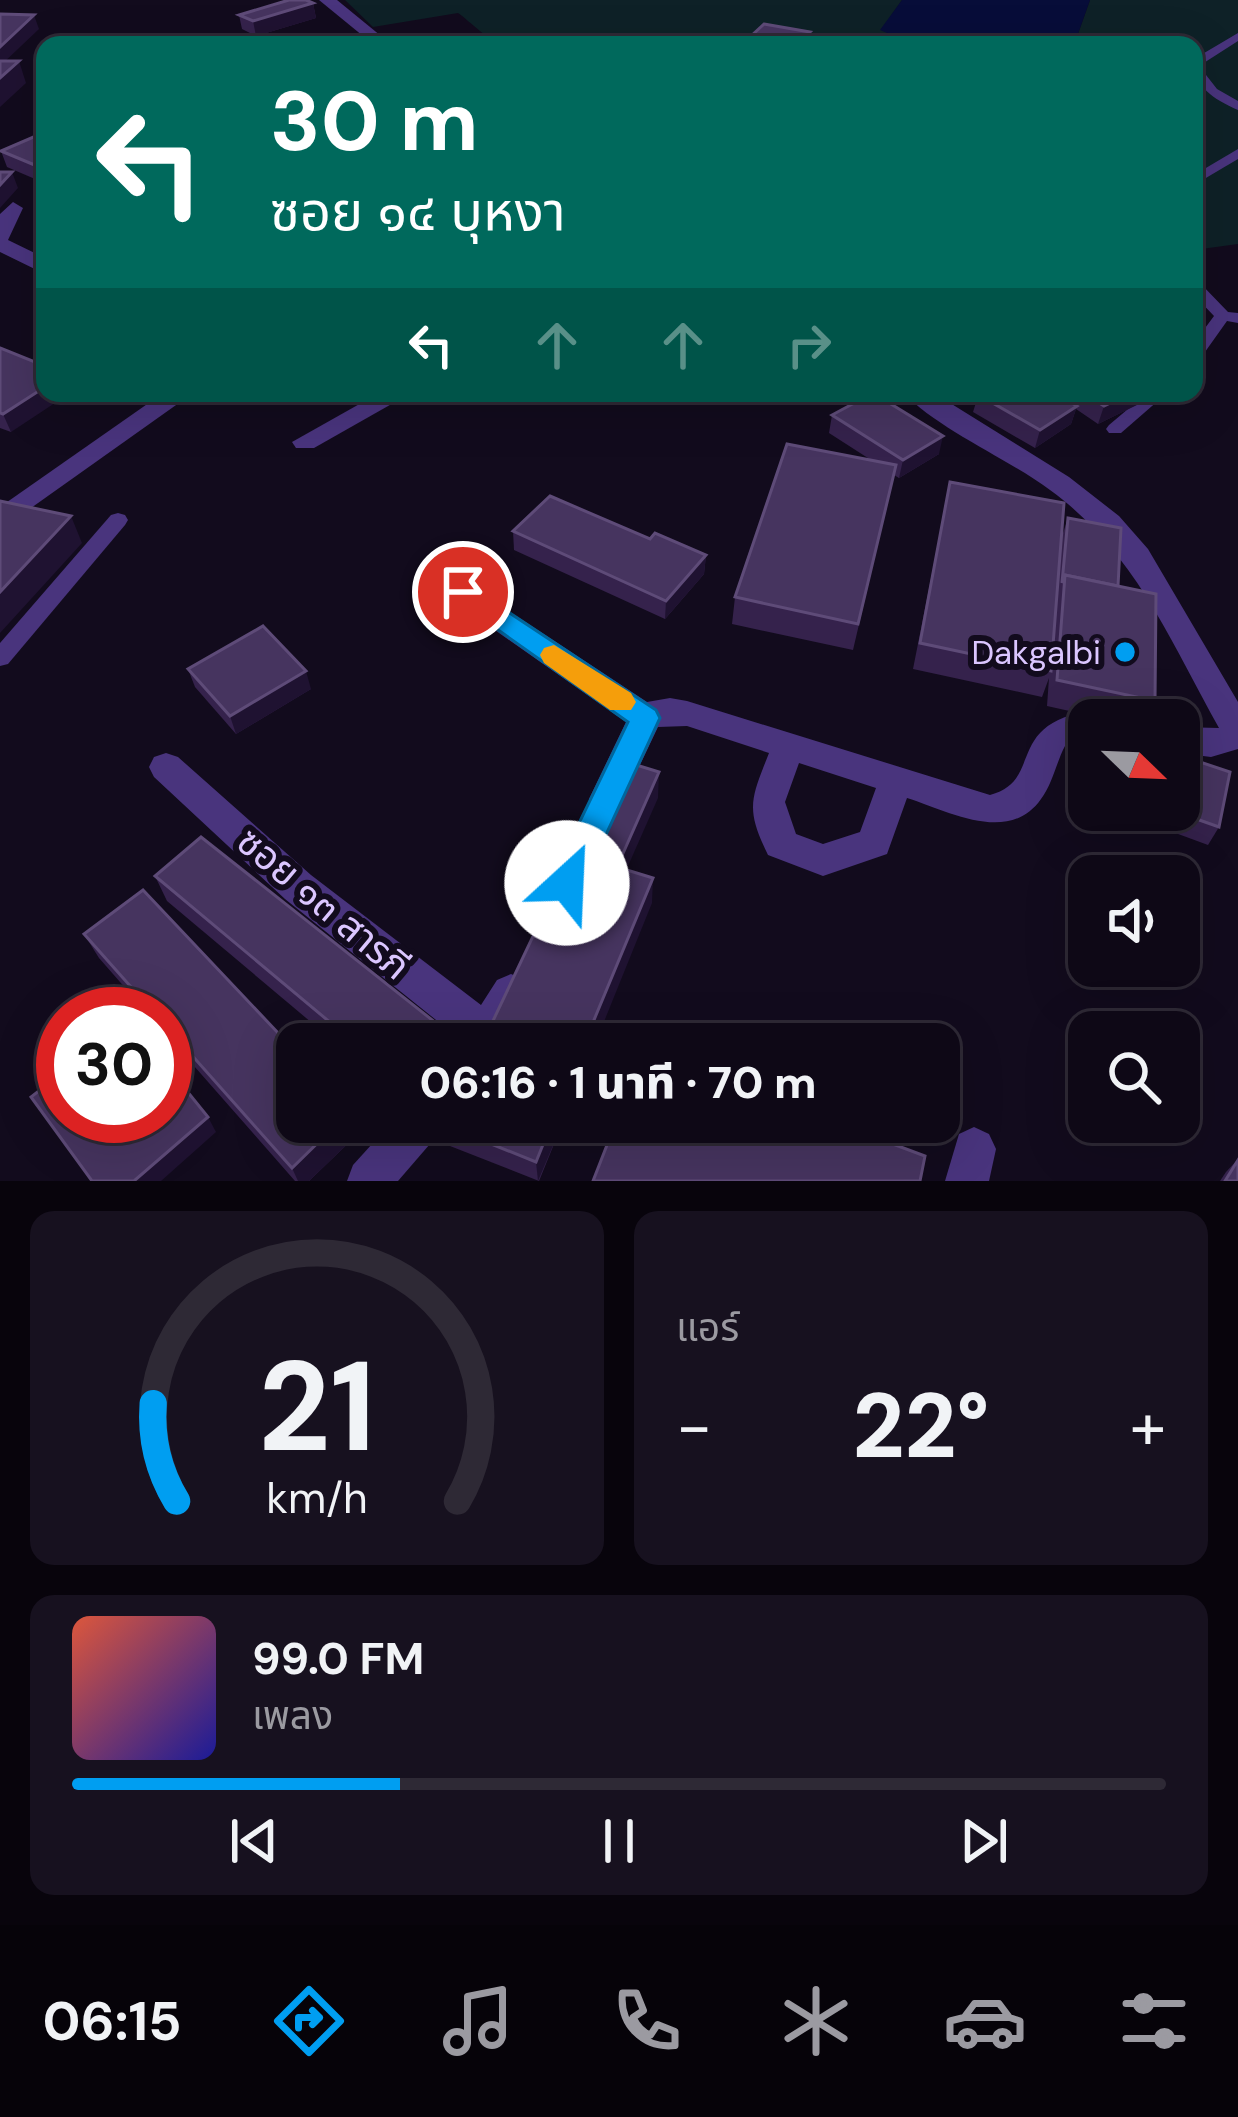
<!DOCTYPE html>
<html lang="th">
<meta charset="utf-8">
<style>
:root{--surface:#0e0816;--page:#17111f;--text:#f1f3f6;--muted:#9b9aa1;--line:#2e2935;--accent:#009ef1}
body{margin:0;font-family:"DM Sans","Noto Sans Thai",sans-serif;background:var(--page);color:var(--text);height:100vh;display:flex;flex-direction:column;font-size:45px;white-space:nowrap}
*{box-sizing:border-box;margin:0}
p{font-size:39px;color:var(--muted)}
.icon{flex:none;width:66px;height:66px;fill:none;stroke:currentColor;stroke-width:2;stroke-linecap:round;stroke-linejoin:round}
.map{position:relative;height:1181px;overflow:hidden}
.details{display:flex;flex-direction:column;gap:30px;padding:30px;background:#08040c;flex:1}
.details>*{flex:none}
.guide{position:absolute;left:36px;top:36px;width:1167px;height:366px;border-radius:24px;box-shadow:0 12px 48px #0002,0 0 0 3px var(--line);background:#00695c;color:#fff;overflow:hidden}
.needle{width:78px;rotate:113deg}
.tools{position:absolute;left:1068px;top:699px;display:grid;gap:24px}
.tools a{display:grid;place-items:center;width:132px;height:132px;border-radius:24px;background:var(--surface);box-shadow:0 12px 48px #0002,0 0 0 3px var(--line);font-size:60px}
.speed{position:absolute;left:36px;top:987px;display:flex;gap:24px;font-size:60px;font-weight:700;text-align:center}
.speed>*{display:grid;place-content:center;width:156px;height:156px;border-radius:50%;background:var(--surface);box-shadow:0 12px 48px #0002,0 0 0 3px var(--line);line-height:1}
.speed .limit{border:18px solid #d22;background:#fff;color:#111}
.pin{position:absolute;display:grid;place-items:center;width:102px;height:102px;color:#fff;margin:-51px;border:6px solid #fff;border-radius:50%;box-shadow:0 3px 12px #0007}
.me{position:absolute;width:132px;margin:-66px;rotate:25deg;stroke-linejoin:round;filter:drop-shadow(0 0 9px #0008)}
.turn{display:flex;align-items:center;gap:42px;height:252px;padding:0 36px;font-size:54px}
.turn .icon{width:156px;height:156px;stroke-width:2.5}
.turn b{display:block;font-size:84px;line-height:102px}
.lanes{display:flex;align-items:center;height:114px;padding:0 36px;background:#0003;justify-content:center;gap:60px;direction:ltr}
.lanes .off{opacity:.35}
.big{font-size:90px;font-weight:800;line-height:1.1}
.details .card{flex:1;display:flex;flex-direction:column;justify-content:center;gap:18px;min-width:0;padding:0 42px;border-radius:24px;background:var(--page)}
.details .dial{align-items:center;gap:0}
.dial svg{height:312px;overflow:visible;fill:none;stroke:var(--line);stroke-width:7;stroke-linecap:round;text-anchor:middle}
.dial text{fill:var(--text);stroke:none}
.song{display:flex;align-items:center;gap:36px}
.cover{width:144px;height:144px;border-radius:18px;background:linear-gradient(135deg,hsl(10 70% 55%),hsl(240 70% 35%))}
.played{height:12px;border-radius:6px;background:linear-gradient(90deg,var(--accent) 30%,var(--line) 30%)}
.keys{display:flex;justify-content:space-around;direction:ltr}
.heat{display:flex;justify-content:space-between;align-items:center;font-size:66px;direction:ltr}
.details .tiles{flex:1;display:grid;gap:30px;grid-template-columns:1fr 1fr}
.card:last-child{grid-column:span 2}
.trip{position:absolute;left:276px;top:1023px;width:684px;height:120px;border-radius:24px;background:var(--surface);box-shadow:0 12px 48px #0002,0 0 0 3px var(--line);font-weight:800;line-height:120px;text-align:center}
.menu{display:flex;height:192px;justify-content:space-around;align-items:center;background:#060309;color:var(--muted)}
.menu .icon{width:84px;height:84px}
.menu .selected{color:var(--accent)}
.menu b{font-size:54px;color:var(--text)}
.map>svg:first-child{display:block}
</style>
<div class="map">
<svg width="1238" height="1181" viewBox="0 0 1238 1181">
<rect width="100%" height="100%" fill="#120b1d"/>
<g fill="#0e2127">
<path d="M345,0H902L881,30L916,45H644C592,19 556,56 505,45C489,42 471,22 458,13L373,27Z"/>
<path d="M1090,0H1238V244L1194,250V45H1074Z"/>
</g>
<path fill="#070d39" d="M902,0H1090L1074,45H916L880,30Z"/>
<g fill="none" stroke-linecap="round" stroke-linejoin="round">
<g fill="#49347d" fill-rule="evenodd">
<path d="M1238,33V41L1199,66L1217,89L1238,101V110C1213,99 1194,87 1194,59Z"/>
<path d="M1238,149V159L1194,185V175Z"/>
<path d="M1194,281L1200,283L1228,312L1238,313V323L1227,321L1200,359L1194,360V343L1214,316L1194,295Z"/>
<path d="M623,393H648L627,404H615V396Z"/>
<path d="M1147,393H1167L1121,433H1109L1106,429L1109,425Z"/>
<path d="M118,513L125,515L128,520L125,525L8,664L0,666V643L111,515Z"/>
</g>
<g fill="#49347d" fill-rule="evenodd">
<path d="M319,0H337L392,45H374Z"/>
<path d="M585,40H610L618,45H577Z"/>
<path d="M13,202L23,208L8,240L45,258V274L0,252V214Z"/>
<path d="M163,393H193L0,530V507Z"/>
<path d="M379,393H411L314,448H296L292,442Z"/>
<path d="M904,393H934L1069,477L1119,516L1148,549L1238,702V749L1211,757L1179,753V727L1219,728C1170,640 1134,551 1050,490C1010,460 936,428 904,393Z"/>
<path d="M463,581L647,702L670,698L687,701L990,795C1044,781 1004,725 1089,711L1104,720H1089V737L1065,746C1056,763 1053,783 1041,799C1009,845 948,811 907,798L887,854L823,876L768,855C745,808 751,799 769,753L687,726L658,727L619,809L607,814L595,809L589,799L626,722L452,600L448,592L452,584ZM799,763L876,788L860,832L823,844L796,834L785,802Z"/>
<path d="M166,753L178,757L311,875L481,1005L497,980L511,974L525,980L531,993L503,1044H459L461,1040L285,899L154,777L149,767L154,757Z"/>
<path d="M392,1122H443L436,1137L398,1181H347L353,1165Z"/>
<path d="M974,1127L989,1134L996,1149L989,1181H945L959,1134Z"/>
</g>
</g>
<g fill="#35224c">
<path d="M313,3L316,18L256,36L242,29L239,15Z"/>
<path d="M750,37L809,45H749Z"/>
<path d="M45,132L42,182L7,167L1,151Z"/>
<path d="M0,348L11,432L0,428Z"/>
<path d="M229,393H265L246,404Z"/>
<path d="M979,393H1151L1149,399L1098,424L1076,409L1071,424L1035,448L973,412Z"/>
<path d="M832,415L939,454L899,478L894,475L853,650L732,624L735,597L871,460L829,433Z"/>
<path d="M950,482L1062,536L1068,518L1118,586L1155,701L1146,720H1110L1047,706L1049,678L1042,697L913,669Z"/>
<path d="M513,531L650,539L706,555L704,574L665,619L514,550Z"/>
<path d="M188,669L311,689L236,734L195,687Z"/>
<path d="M1089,735V805L1068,798Z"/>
<path d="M1101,810H1128L1123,818Z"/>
<path d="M1154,810H1179L1219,827L1208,845L1151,824Z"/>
<path d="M155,876L436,1023L441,1044H337L167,901Z"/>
<path d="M84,934L297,1122H356L360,1132L309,1181H295L165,1033V1014H148L99,958Z"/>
<path d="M446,1122H563L539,1181L450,1146L444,1125Z"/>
<path d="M1238,1159V1181H1220L1226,1172Z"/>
</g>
<g fill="#1f1231">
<path d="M313,3L316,18L256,36L253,21Z"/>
<path d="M34,15L39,29L0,66V47Z"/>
<path d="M810,32L809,45H796Z"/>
<path d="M19,61L26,83L0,107V78Z"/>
<path d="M45,162V181L42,182L37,166Z"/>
<path d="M12,172L18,188L0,208V185Z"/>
<path d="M45,387V393H70L11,432L3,414Z"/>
<path d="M243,393H265L246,404Z"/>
<path d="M1131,393H1151L1149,399L1098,424L1104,406Z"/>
<path d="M1077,406L1071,424L1035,448L1040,430Z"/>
<path d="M943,436L939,454L899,478L903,460Z"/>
<path d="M71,516L82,543L0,633V592Z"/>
<path d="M706,555L704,574L665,619L666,601Z"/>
<path d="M306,671L311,689L236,734L230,716Z"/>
<path d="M659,772L658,798L617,891V867Z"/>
<path d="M653,878L652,903L595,1044H584Z"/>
<path d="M436,1023L441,1044H418Z"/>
<path d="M208,1117L216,1132L161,1181H134Z"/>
<path d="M339,1122H356L360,1132L309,1181H298L292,1168Z"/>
<path d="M552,1122H563L538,1181L536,1162Z"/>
</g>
<g fill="#46345f" stroke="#5e4b78" stroke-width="3">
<path d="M289,0H306L313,3L253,21L239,15Z"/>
<path d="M0,14L34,15L0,47Z"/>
<path d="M764,24L810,32L796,45L750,37Z"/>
<path d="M0,61H19L0,78Z"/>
<path d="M45,132V162L37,166L1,151Z"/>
<path d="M0,172H12L0,185Z"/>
<path d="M0,348L45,366V387L3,414L0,413Z"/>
<path d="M873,393L943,436L903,460L832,415Z"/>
<path d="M979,393H1053L1077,406L1040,430L977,394Z"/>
<path d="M1084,393H1131L1104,406Z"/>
<path d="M787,444L896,465L858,624L735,597Z"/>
<path d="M950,482L1064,503L1051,671L920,643Z"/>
<path d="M550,496L650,539L655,533L706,555L666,601L513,531Z"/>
<path d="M0,501L71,516L0,592Z"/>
<path d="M1068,518L1121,528L1118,586L1065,575L1062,583Z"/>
<path d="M1065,575L1156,594L1155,701L1057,680Z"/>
<path d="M263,626L306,671L230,716L188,669Z"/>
<path d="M1089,737V785L1076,780Z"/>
<path d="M1179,755L1230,772L1219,827L1171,810H1179Z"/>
<path d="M617,759L659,772L617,867L653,878L584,1044H482Z"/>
<path d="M201,837L436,1023L418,1044H356L155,876Z"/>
<path d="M143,890L297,1053V1122H339L292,1168L165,1025V1014H155L84,934Z"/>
<path d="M165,1064L208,1117L134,1181H92L31,1097L63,1072V1116H165Z"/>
<path d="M446,1122H552L536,1162L444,1125Z"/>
<path d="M616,1122H834L925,1156L920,1181H593Z"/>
<path d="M1238,1160V1181H1225Z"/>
</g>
<path fill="#009ef1" stroke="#00679d" stroke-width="3" d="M463,582L656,710L660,718L579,893L567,898L555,893L550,883L628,722L453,598L449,592L453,585Z"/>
<path fill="#f59e0b" d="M554,645L631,693L636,702L631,710H610L544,663L540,655L544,648Z"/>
<circle fill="#009ef1" stroke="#120b1d" stroke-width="4.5" cx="1125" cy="652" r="12"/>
<g text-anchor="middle" stroke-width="12" stroke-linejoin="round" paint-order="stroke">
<g font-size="33" fill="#dbc6ff" stroke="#120b1d" text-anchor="end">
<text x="1101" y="664">Dakgalbi</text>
</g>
<g font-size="39" fill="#dbc6ff" stroke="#120b1d">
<text transform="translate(324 903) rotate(40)" y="14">ซอย ๑๓ สารภี</text>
</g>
</g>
</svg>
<div class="tools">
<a><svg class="needle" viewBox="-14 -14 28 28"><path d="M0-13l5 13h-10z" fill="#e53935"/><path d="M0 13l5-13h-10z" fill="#9b9aa1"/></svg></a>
<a><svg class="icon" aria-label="sound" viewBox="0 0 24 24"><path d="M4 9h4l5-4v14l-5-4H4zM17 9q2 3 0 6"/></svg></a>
<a><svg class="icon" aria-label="search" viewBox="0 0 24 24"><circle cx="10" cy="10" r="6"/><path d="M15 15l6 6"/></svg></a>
</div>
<div class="speed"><div class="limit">30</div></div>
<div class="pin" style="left:463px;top:592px;background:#d93025"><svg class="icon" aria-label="arrive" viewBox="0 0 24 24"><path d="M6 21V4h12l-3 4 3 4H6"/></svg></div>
<svg class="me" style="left:567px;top:883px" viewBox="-20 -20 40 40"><circle r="19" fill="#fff"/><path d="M0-13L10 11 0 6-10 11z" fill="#009ef1"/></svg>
<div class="trip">06:16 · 1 นาที · 70 m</div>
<div class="guide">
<div class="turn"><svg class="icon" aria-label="left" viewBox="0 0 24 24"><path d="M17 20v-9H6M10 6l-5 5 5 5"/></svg><div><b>30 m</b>ซอย ๑๔ บุหงา</div></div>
<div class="lanes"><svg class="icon" aria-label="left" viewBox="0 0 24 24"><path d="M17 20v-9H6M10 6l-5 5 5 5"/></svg><svg class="icon off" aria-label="ahead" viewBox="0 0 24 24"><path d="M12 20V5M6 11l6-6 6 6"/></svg><svg class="icon off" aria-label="ahead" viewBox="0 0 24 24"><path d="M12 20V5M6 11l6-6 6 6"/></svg><svg class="icon off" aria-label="right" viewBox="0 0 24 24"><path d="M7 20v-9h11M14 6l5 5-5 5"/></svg></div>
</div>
</div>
<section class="details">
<div class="tiles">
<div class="card dial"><svg viewBox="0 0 100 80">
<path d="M14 69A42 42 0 1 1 86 69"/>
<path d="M14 69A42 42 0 0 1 8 44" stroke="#009ef1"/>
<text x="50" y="56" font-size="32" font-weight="700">21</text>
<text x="50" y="72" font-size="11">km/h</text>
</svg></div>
<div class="card"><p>แอร์</p>
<div class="heat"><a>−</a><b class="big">22°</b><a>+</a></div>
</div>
<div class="card">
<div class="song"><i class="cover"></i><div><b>99.0 FM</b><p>เพลง</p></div></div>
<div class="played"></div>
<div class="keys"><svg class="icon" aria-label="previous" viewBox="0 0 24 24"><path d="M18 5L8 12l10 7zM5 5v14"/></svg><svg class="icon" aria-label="pause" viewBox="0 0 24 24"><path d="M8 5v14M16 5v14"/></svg><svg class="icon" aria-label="next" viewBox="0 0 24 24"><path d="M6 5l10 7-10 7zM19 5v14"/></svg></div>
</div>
</div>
</section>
<nav class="menu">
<b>06:15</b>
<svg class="icon selected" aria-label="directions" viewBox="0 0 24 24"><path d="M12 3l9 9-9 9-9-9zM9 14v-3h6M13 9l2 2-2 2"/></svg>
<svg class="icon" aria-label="music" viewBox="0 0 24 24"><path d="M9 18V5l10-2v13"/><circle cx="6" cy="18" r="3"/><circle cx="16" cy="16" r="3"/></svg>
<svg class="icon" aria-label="phone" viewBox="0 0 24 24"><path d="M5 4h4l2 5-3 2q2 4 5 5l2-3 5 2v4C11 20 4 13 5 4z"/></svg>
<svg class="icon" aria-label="climate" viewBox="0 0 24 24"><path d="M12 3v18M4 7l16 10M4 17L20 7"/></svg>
<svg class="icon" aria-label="car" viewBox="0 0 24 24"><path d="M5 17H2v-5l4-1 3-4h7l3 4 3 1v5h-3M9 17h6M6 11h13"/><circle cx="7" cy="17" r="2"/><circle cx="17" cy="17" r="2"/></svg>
<svg class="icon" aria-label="filters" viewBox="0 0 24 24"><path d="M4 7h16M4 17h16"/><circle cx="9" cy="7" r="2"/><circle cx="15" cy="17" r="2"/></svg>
</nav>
